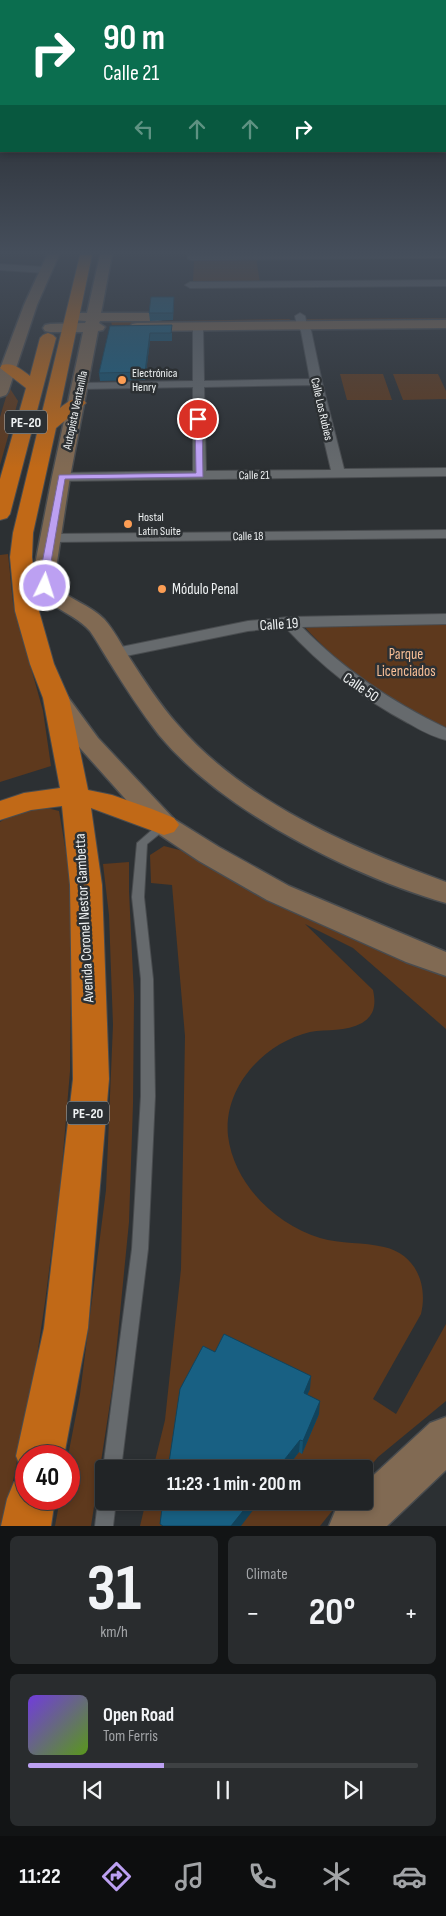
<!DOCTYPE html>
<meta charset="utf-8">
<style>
:root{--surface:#212426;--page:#292c2e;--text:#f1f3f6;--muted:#a2a4a7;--line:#3e4143;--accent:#bca0f2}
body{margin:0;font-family:"Sofia Sans Condensed",sans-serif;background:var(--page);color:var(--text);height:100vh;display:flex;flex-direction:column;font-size:19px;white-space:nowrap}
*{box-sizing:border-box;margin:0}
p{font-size:16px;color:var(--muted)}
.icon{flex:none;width:28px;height:28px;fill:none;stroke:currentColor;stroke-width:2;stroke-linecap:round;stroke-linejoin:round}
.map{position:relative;height:1526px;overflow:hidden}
.details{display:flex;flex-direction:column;gap:10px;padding:10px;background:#121415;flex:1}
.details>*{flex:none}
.hud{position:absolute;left:0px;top:0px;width:446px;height:152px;box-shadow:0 2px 8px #0003,0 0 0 1px var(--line);background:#0b6e4f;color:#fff;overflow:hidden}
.speed{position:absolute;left:15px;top:1445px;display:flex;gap:10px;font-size:25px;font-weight:700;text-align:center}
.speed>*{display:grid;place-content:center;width:65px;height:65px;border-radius:50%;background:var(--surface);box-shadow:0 2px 8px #0003,0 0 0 1px var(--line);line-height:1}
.speed .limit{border:8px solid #d22;background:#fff;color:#111}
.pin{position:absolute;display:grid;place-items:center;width:42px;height:42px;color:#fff;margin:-21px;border:2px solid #fff;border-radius:50%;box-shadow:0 1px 5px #0007}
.me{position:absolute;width:55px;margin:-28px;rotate:4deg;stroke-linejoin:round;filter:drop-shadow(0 0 4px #0008)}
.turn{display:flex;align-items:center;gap:18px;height:105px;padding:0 20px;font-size:22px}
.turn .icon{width:65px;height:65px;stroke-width:2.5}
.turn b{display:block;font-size:35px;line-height:42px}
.lanes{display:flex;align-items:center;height:48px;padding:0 20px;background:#0003;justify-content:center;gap:25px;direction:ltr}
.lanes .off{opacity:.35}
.big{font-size:38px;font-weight:700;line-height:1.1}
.details .card{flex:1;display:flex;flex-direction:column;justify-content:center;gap:8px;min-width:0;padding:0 18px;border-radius:8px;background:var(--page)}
.details .dial{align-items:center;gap:0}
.dial b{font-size:65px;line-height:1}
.song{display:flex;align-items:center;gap:15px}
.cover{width:60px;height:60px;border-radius:8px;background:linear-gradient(135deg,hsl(260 70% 55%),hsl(90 70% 35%))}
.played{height:5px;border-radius:2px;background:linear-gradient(90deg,var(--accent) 35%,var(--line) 35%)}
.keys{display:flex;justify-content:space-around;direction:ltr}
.heat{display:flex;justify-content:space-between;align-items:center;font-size:28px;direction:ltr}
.details .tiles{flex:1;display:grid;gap:10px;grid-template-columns:1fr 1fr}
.card:last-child{grid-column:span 2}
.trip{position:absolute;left:95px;top:1460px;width:278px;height:50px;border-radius:5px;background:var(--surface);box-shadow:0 2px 8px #0003,0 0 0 1px var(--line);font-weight:700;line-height:50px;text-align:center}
.tab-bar{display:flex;height:80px;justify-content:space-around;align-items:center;background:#0d0e0f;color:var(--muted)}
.tab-bar .icon{width:35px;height:35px}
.tab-bar .active{color:var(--accent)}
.tab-bar b{font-size:22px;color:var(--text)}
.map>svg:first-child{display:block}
</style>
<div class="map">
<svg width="446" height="1526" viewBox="0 0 446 1526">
<rect width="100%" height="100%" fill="#2c3033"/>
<g fill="#5e391d">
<path d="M194,258H256L260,283L193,284Z"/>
<path d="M446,318V323L307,322L305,320L306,319Z"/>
<path d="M289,319L293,321L291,323L112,325L111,322Z"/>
<path d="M340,374H383L392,400H347Z"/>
<path d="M393,374H438L446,391V399L403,400Z"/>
<path d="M9,387L18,401L0,465V417Z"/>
<path d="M8,554L13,603L43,711L51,766L0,782V555Z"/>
<path d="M446,624V728C392,704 342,669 303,625Z"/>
<path d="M43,807L59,811L72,888L70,1071L61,1178L45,1302L34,1376L4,1526H0V822L8,817Z"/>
<path d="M164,846L191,853L446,971V1029L353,948L305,924L373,990C376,1004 375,1015 362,1023C346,1032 327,1029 310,1032C264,1043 223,1087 228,1136C234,1184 275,1224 320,1238C341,1244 363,1242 384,1247C416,1254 428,1285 421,1314L373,1399L396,1414L446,1324V1401L378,1457L364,1474V1469H153L165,1420L181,1269L185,1036L172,885L151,883L150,855Z"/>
<path d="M129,862V891L134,996L133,1104L129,1222L113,1384L91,1526H55L60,1499H69L68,1456L80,1394L106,1190L113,1025L109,915L103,864Z"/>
<path d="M146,1501H340L320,1526H140Z"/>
</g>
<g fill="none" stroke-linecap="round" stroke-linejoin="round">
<defs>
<g id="lane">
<path d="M164,822L168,823L169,825L168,827L147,844L144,897L153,979L155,1096L148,1249L121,1469H104V1470L103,1469L132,1249L141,1096V979L132,897L137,843L160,823Z"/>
<path d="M104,1493V1501H116L113,1526H95L98,1501L101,1495Z"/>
</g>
<g id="street">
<path d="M187,255H446V258L191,260L188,259Z"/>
<path d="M0,264L45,267L50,270L45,273L0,270Z"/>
<path d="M446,280V286L190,288L185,285L190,282Z"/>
<path d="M300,313L305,316L307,325L311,330L322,382L344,469L446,468V476L61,481L54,477L61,473L193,471V387L81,389L75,386L81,383L193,381V327L198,324L203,327L204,381L310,379L301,331L297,326L295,316ZM311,385L331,470L206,471L204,387Z"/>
<path d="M446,530V538L51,542L46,541L44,538L46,535L51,534Z"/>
<path d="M446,614V624L302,627C344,670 392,702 446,728V740C433,737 420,730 408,723C361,698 321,666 285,627L248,631L116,658L110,657L108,653L110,649L116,648L248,621L289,617Z"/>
</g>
<g id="secondary">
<path d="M47,255H59L37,305L8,392L6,395L0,397V369L24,305Z"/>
<path d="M100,255H112L101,313H158L165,317L158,321H100L99,323L105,327L103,330L98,331L70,477L55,575L57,587C71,601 89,604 104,619C114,630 121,644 129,657C144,680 159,704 178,725C244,802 352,848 446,882V903C352,876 222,811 159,735C141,712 125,687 110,663C103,652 97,641 90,631C71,609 35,606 33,575L52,477L83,332H50L45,331L43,328L45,325L50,324L85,323L86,321L72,320L70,317L77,313H87Z"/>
<path d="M446,320V328L137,331L132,330L130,327L132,324L137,323Z"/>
<path d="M56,691L65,693L98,738L174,819L219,847L289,886L446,952V976L406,962L267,900L199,861L154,831L80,748L44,698L47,693Z"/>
<path d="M446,1417V1470L387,1526H329L336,1509L345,1501H364V1484L430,1423Z"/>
</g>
<g id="highway">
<path d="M80,255H92L60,408C68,402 73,397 83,399L86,403L56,428L33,533L32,557L39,611L54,664L69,698L88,790L112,795L152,809L174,818L179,825L174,832L164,835L91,808L102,885L109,1079L88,1328L64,1456H26V1474L23,1473L16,1456L44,1328L73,1079L70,885L62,806L31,810L0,820V801L24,793L60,788L43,698L30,664L15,611L10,557L13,533Z"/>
<path d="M48,333L53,335L56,338L10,514L7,518L0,520V479L26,388L0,368L2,365C13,362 21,369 30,376L40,338L43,335Z"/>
<path d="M26,1477V1499H55L51,1526H1L7,1499L14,1482Z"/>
</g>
</defs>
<use href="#lane" stroke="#494c4f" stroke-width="2"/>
<use href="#street" stroke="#494c4f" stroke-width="2"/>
<use href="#secondary" stroke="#494c4f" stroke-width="3"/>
<use href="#highway" stroke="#494c4f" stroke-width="2"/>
<use href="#lane" fill="#666a6d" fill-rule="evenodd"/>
<use href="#street" fill="#666a6d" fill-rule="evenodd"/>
<use href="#secondary" fill="#816a53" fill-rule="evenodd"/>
<use href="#highway" fill="#c16917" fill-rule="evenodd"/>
</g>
<g fill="#155371">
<path d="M174,305L173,320L150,321L149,313Z"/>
<path d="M110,326L172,333V341H150L145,380L100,381L99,373Z"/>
<path d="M215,1352L310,1389L307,1395L319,1414L302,1454L299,1452L286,1469H168Z"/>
</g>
<g fill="#11435c">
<path d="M150,333V341L145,380V372Z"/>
<path d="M311,1376L310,1389L302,1406L304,1393Z"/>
<path d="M320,1401L319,1414L302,1454L303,1441Z"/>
<path d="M300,1440L299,1452L286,1469H277Z"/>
<path d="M251,1501H260L241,1526H231Z"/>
</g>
<g fill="#186083" stroke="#11435c">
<path d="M151,297H174L173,313H149Z"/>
<path d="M172,325L171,333H150L145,372L99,373L110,326Z"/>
<path d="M224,1334L311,1376L304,1393L320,1401L303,1441L300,1440L277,1469H168L180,1389L203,1346L215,1352Z"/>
<path d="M163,1501H251L231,1526H163L160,1524Z"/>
</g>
<linearGradient id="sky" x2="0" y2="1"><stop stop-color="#181a1c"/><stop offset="0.54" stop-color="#454e5b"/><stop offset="1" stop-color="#454e5b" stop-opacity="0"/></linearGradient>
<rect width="446" height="468" fill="url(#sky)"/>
<path fill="#bca0f2" stroke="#7a689d" d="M198,416L202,419L203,477L65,479L49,574L50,586L45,589L42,588L40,574L59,475L196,473L195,419Z"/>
<g fill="#fc9d54" stroke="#2c3033" stroke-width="2">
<circle cx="122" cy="380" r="5"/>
<circle cx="128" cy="524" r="5"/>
<circle cx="162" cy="589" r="5"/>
</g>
<g text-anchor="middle" stroke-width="5" stroke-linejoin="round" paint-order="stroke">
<g font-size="12" fill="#eff2f3" stroke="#2c3033" text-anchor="start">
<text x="132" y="377">Electrónica<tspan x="132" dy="14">Henry</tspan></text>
<text x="138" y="521">Hostal<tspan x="138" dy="14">Latin Suite</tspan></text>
</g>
<g font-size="12" fill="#eff2f3" stroke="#2c3033">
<text transform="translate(322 409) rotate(77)" y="4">Calle Los Rubies</text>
<text transform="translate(75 410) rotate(-78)" y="4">Autopista Ventanilla</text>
<text transform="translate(254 475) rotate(-1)" y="4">Calle 21</text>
<text transform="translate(248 536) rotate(-1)" y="4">Calle 18</text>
</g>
<g fill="#2c3033" stroke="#b4b8b9" stroke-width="1">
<rect x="5" y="410.5" width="42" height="23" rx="4"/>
<rect x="67" y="1101.5" width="42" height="23" rx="4"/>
</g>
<g font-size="14" font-weight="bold" fill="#eff2f3">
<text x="26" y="427">PE-20</text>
<text x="88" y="1118">PE-20</text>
</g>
<g font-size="15" fill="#eff2f3" stroke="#2c3033" text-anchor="start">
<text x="172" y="594">Módulo Penal</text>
</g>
<g font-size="15" fill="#eff2f3" stroke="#2c3033">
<text transform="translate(279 624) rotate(-4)" y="5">Calle 19</text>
<text transform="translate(361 687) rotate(34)" y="5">Calle 50</text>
<text transform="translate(84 918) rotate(-93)" y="5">Avenida Coronel Nestor Gambetta</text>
</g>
<g font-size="15" fill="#f7be96" stroke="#2c3033">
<text x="406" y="659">Parque<tspan x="406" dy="17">Licenciados</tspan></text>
</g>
</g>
</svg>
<div class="speed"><div class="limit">40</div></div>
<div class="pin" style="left:198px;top:419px;background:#d93025"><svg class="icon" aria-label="arrive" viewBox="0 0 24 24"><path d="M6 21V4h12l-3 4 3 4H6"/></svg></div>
<svg class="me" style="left:45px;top:586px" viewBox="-20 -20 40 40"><circle r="17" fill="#bca0f2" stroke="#fff" stroke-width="3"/><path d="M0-11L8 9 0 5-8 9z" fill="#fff"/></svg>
<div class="trip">11:23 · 1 min · 200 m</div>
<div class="hud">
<div class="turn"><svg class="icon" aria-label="right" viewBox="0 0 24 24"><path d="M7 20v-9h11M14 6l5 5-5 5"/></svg><div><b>90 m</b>Calle 21</div></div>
<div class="lanes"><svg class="icon off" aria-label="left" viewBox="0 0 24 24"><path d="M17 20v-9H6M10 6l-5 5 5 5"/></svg><svg class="icon off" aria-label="ahead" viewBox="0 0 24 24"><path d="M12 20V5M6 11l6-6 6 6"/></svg><svg class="icon off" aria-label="ahead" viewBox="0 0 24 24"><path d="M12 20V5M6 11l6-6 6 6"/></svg><svg class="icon" aria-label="right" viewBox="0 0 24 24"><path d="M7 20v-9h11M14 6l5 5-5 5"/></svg></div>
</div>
</div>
<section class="details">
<div class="tiles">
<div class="card dial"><b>31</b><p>km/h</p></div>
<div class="card"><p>Climate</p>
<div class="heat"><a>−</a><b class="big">20°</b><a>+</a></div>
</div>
<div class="card">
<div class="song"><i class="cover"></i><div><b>Open Road</b><p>Tom Ferris</p></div></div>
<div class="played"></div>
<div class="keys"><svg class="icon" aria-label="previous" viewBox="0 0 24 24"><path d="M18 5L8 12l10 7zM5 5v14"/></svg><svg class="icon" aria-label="pause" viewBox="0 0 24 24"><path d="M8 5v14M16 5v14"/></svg><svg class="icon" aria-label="next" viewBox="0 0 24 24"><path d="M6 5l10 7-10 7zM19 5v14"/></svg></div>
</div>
</div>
</section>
<nav class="tab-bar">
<b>11:22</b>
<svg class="icon active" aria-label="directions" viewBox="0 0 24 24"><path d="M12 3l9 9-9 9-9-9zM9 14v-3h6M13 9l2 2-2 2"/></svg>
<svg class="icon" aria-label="music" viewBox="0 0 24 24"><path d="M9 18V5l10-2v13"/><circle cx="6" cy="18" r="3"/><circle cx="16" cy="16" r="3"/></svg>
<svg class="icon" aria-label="phone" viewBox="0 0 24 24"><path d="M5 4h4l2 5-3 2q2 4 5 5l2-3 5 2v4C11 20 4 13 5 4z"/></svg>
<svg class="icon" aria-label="climate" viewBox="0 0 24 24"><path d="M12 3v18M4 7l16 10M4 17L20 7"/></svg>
<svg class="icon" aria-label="car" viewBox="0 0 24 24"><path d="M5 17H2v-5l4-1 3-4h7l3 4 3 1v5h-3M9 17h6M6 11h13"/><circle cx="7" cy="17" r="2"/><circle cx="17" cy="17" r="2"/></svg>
</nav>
